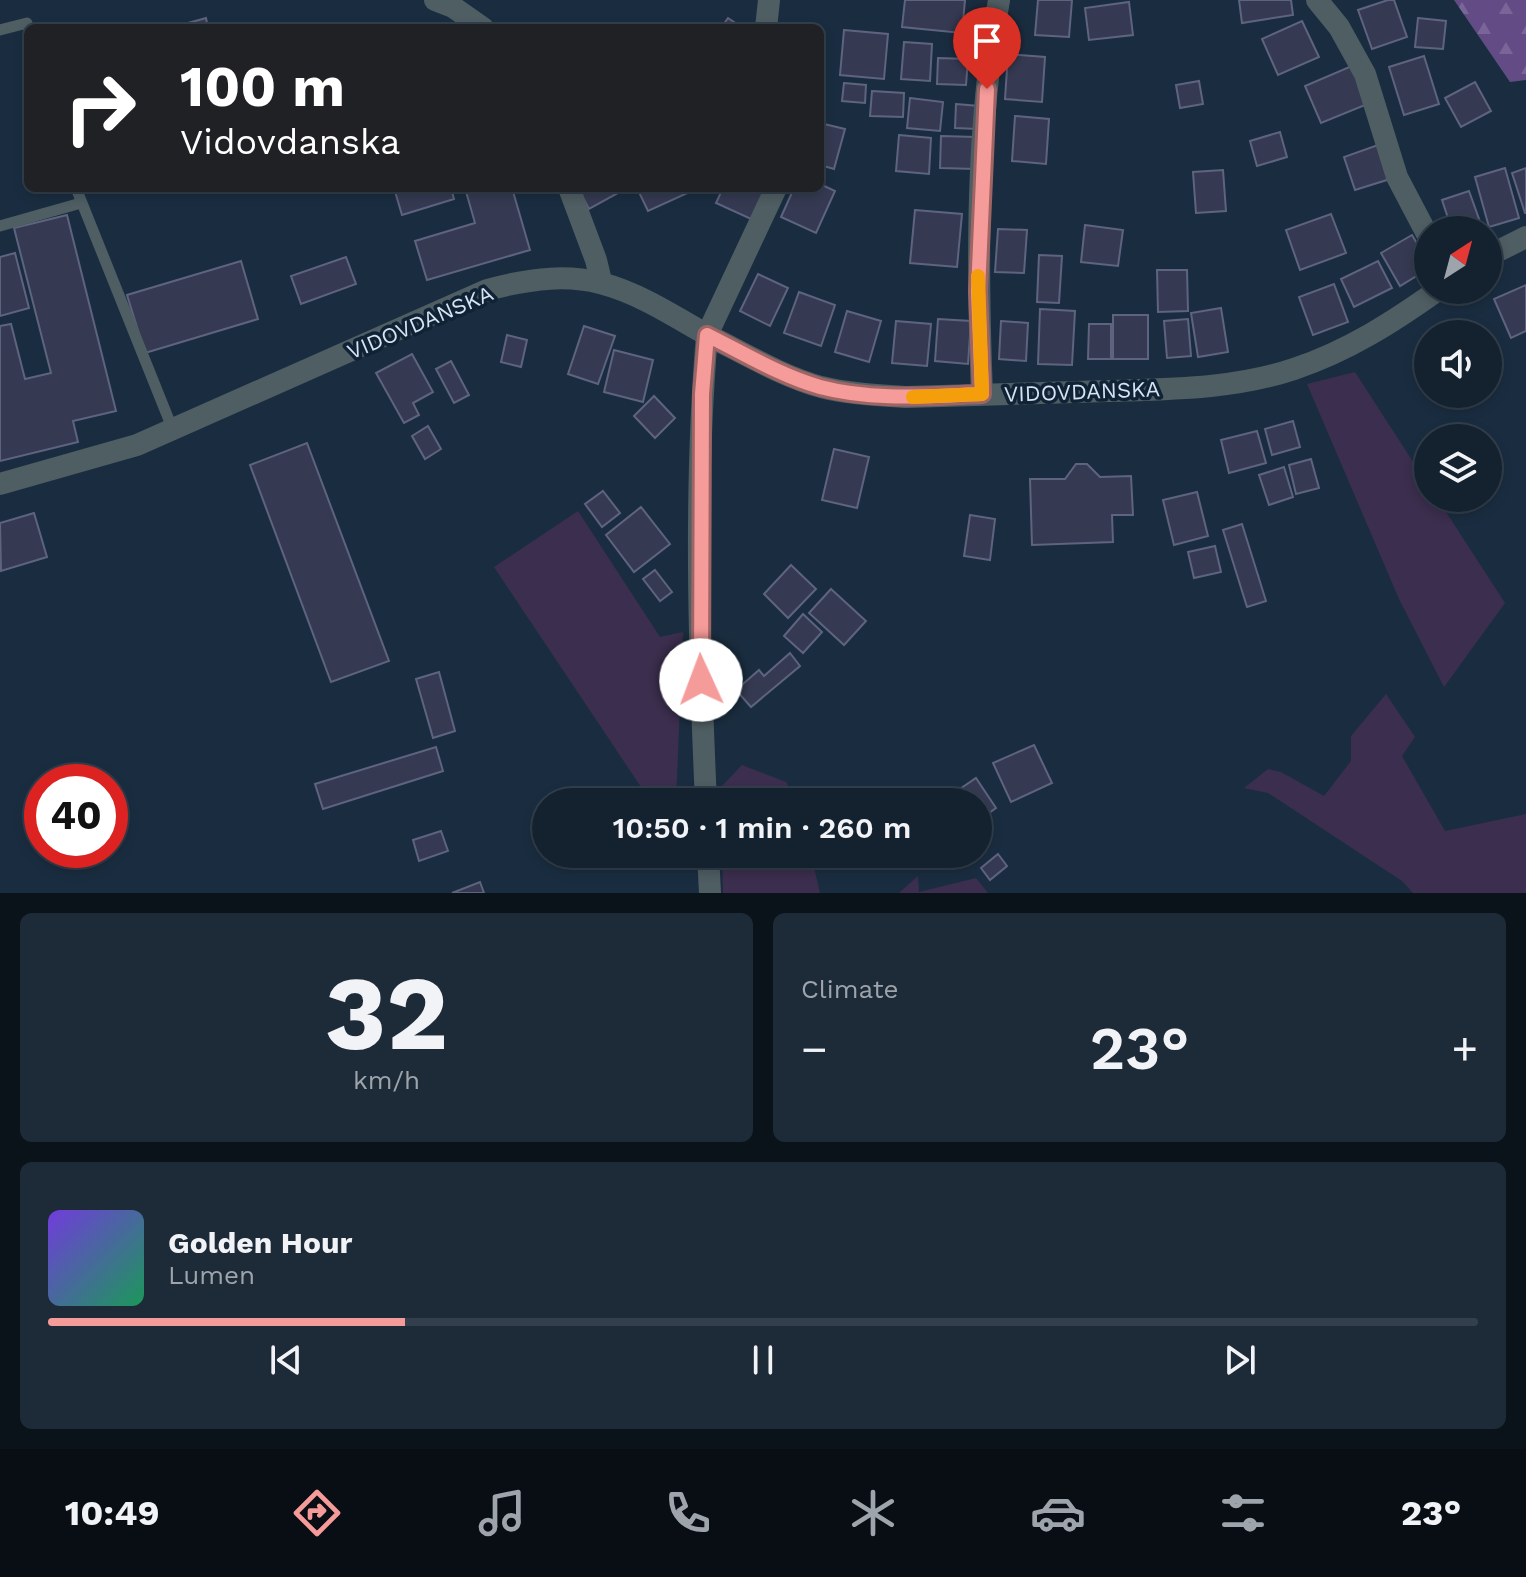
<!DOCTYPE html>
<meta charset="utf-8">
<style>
:root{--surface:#142230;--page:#1d2a38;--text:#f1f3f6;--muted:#9da4ab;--line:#333f4c;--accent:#f59b9a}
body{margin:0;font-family:"Work Sans",sans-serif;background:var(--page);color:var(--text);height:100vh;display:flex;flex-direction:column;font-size:30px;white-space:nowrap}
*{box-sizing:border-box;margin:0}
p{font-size:26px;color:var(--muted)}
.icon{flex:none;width:44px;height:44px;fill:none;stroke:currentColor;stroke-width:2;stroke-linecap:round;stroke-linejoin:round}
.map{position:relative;height:893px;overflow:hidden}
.drawer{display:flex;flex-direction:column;gap:20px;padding:20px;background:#0b131a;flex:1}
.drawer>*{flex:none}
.guide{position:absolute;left:24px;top:24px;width:800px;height:168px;border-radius:12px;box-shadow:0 4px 12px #0003,0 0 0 2px var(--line);background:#202124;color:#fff;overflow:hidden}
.needle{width:52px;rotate:36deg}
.buttons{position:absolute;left:1414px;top:216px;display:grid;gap:16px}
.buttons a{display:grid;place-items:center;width:88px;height:88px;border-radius:50%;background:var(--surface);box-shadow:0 4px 12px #0003,0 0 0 2px var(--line);font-size:40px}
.speed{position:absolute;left:24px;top:764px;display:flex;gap:16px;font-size:40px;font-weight:700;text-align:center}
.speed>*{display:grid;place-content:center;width:104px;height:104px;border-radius:50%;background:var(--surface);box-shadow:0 4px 12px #0003,0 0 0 2px var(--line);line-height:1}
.speed .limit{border:12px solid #d22;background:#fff;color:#111}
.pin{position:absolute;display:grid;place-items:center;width:68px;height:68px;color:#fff;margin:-82px -34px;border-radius:50% 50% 50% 0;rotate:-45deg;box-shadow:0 0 8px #0007}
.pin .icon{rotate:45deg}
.me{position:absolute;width:88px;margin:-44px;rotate:358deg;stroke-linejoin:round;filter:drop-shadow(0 0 6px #0008)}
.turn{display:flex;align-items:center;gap:28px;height:168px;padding:0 24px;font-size:36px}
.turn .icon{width:104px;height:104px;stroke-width:2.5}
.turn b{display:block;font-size:56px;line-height:68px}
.big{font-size:60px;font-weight:600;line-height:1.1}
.drawer .card{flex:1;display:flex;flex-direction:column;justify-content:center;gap:12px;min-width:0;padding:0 28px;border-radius:12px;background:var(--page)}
.drawer .dial{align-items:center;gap:0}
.dial b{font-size:104px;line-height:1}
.song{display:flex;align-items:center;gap:24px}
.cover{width:96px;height:96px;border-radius:12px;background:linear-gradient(135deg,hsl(260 70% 55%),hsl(150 70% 35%))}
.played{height:8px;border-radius:4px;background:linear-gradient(90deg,var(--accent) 25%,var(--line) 25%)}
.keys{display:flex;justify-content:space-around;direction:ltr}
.heat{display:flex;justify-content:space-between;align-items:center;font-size:44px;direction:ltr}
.drawer .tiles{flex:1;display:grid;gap:20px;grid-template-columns:1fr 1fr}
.card:last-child{grid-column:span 2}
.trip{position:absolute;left:532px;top:788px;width:460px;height:80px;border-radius:40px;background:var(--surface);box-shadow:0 4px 12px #0003,0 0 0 2px var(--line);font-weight:600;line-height:80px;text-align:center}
.tab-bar{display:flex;height:128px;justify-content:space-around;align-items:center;background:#080e13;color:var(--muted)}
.tab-bar .icon{width:56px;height:56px}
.tab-bar .selected{color:var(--accent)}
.tab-bar b{font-size:36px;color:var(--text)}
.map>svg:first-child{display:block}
</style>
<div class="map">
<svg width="1526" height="893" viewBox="0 0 1526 893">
<defs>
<pattern id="forest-firs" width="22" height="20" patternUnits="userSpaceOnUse" patternTransform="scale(2)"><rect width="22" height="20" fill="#634b85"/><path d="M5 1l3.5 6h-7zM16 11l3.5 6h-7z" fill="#796597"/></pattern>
</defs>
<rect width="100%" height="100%" fill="#1a2d40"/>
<g fill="#3b2e4e">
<path d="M1355,372L1428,485V498H1437L1505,603L1444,687L1399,599L1307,384Z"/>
<path d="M578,511L660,637L683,632L676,802H651L494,567Z"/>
<path d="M1386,694L1415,737L1402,756L1445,831L1526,814V893H1413L1402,881L1268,793L1244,788L1268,769L1281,772L1324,796L1351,761V736Z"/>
<path d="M742,765L786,782L798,802H721L720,788Z"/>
<path d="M722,854H811L820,893H723Z"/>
<path d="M918,876L919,892L976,878L988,893H899Z"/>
</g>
<path fill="url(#forest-firs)" d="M1454,0H1526V80L1510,82Z"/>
<g fill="#353a52" stroke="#5e637f" stroke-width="2">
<path d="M905,0H965L962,33L902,27Z"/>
<path d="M1038,0H1072L1069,37L1035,35Z"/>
<path d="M1239,0H1291L1293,15L1242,23Z"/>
<path d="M1388,0H1394L1407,37L1372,49L1358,10Z"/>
<path d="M1129,2L1133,35L1089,40L1085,8Z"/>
<path d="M206,18L208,28H170Z"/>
<path d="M728,18L743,28H721Z"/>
<path d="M1418,18L1446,21L1443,49L1415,47Z"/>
<path d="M1302,21L1319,57L1278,75L1262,39Z"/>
<path d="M844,30L888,34L884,79L840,75Z"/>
<path d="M904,42L932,44L930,81L901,79Z"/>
<path d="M1008,54L1045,57L1042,102L1005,99Z"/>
<path d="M1424,56L1439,104L1404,115L1389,67Z"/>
<path d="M938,58L968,59L966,85L937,84Z"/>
<path d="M1354,65L1370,103L1321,123L1305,86Z"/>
<path d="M1199,81L1203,104L1180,108L1176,85Z"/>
<path d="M1475,82L1491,111L1461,127L1445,98Z"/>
<path d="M844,83L866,85L865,103L842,101Z"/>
<path d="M872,91L904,93L903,117L870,116Z"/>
<path d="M910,98L943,102L940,131L907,128Z"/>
<path d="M956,104L979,106L978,129L955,128Z"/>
<path d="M1015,116L1049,119L1046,164L1012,161Z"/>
<path d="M820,123L845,129L834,169L820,165Z"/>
<path d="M1280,132L1287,157L1257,166L1250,141Z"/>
<path d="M899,135L931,138L929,174L896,171Z"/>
<path d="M941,136L976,137V169L940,168Z"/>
<path d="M1378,145L1390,179L1355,190L1344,157Z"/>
<path d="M1505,168L1519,218L1489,227L1475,177Z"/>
<path d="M1526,168V213H1525L1512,173Z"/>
<path d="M1223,170L1226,211L1196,213L1193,172Z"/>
<path d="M820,184L835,191L816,233L781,217L794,188H820Z"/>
<path d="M394,188H451L454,199L402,215Z"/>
<path d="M465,188H512L530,250L427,280L415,241L475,223Z"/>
<path d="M592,188H627L589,209L581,194Z"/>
<path d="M637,188H691L692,191L648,211Z"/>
<path d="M723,188H766L751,219L716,203Z"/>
<path d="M1469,191L1483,230H1452L1442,200Z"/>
<path d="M915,210L962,214L957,267L910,263Z"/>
<path d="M1331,214L1346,253L1300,270L1286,230Z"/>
<path d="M67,215L116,411L73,421L78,442L0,461V326L11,324L25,379L51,373L14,228Z"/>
<path d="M1085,225L1123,230L1118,266L1081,262Z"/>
<path d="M998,229L1027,230L1024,273L995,272Z"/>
<path d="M1412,235L1428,262V269L1400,286L1381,253Z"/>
<path d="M15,253L29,308L0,316V257Z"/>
<path d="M1039,255L1062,256L1059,303L1037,302Z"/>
<path d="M346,257L356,284L301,304L291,276Z"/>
<path d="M241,261L258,319L145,353L127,295Z"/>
<path d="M1378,261L1392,288L1354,307L1341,279Z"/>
<path d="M1157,270H1187L1188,311L1158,312Z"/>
<path d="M758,274L788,288L770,326L740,311Z"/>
<path d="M1334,284L1348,322L1313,335L1299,297Z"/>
<path d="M1526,285V331L1511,338L1494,299Z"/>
<path d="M799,292L835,305L821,346L784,333Z"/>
<path d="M1221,308L1228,352L1198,357L1191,313Z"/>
<path d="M1040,309L1075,311L1072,365L1038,364Z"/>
<path d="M847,311L881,321L869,362L835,352Z"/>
<rect x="1113" y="315" width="35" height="44"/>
<path d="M938,319L971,321L968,364L935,361Z"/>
<path d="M1188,319L1191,356L1167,358L1164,321Z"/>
<path d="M896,321L931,324L927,366L892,363Z"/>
<path d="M1001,321L1028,323L1026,361L999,359Z"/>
<path d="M1460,321L1468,334H1439Z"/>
<path d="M1089,324H1111V359H1088Z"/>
<path d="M584,326L615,336L598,384L568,374Z"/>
<path d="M507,335L527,340L521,367L501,362Z"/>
<path d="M614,350L653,360L643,402L604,392Z"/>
<path d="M412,354L433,392L413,403L419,415L404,423L376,373Z"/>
<path d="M451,361L469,395L454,403L436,369Z"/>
<path d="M654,396L675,418L655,438L634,416Z"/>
<path d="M1293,421L1300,447L1272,455L1265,429Z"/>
<path d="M428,426L441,449L425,459L412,436Z"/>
<path d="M1257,431L1266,463L1229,473L1221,440Z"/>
<path d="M307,443L389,661L331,682L250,465Z"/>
<path d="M834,449L869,457L857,508L822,500Z"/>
<path d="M1311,459L1319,488L1296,494L1289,465Z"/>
<path d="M1076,464H1087L1100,477L1131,476L1133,515H1112L1113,542L1032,545L1030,479H1065Z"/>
<path d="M1284,467L1293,497L1269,505L1259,475Z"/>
<path d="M603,491L620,513L602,527L585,504Z"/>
<path d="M1197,492L1208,536L1174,545L1163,500Z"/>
<path d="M641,507L670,544L634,572L606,535Z"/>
<path d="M34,513L47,557L1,571L0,523Z"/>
<path d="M970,515L995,519L990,560L964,556Z"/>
<path d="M1242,524L1266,601L1247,607L1223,530Z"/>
<path d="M1215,546L1221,572L1194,578L1188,552Z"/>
<path d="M791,565L816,589L788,618L764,594Z"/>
<path d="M655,570L672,592L660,601L643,579Z"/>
<path d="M831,589L866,621L844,645L809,613Z"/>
<path d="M803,614L822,632L803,653L784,636Z"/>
<path d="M790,653L800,666L751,707L736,690L759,670L764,676Z"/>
<path d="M439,672L455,731L433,738L416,679Z"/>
<path d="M1034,745L1052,783L1011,802L993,763Z"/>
<path d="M436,747L443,771L323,809L315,784Z"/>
<path d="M976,778L996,808L978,821V802H960L954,793Z"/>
<path d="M441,831L448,851L419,861L413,840Z"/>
<path d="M978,845L982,855L951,869L944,854H978Z"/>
<path d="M998,854L1007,866L990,880L981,868Z"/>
<path d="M480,882L484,893H452Z"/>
</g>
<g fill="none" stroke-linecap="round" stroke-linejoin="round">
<g stroke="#4f5e63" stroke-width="11">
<path d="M0,30L27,23L28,28"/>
<path d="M76,188L173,430"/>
<path d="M0,226L81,203"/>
</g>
<g stroke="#4f5e63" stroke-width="22">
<path d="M435,0L453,7L483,28"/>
<path d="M1317,0L1339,27L1365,74L1397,177L1428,236"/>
<path d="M766,28L769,0"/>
<path d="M569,188L596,260L601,281"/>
<path d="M982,394C977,264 976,129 999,0"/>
<path d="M0,484L137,445L487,290C587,263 622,285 707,335L776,188"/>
</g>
<g stroke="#4f5e63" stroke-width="22">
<path d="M1488,256L1526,237"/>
<path d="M706,802C699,647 694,490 707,335C744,353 781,376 821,387C849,394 878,395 907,397C974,395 1041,393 1108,391C1171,389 1234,389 1294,369C1348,351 1393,322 1438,290"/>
<path d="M708,854L710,893"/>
</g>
</g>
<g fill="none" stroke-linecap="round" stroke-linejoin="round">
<defs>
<path id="route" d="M701,680L702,394L707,335C743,353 781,376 820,387C873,401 928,396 982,394L978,291L987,89"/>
</defs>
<use href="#route" stroke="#9f6564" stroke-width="20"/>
<use href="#route" stroke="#f59b9a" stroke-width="14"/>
<path stroke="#f59e0b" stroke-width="14" d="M913,397L982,394L978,276"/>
</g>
<g text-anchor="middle" stroke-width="7" stroke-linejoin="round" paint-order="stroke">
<g font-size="22" fill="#d7e3f0" stroke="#102336">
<text transform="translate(420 322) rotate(-23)" y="8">VIDOVDANSKA</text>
<text transform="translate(1082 391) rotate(-2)" y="8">VIDOVDANSKA</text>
</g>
</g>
</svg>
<div class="buttons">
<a><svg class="needle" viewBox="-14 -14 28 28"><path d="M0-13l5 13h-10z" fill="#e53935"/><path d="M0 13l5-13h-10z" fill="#9da4ab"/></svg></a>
<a><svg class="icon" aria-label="sound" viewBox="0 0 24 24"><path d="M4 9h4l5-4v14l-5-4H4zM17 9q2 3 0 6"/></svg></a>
<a><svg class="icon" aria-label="layers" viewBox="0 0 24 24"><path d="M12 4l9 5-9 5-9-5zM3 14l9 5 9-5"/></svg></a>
</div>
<div class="speed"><div class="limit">40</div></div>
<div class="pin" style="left:987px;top:89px;background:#d93025"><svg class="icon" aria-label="arrive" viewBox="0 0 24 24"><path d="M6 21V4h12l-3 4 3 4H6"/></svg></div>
<svg class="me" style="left:701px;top:680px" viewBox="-20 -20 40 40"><circle r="19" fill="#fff"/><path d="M0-13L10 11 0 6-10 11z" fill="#f59b9a"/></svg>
<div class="trip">10:50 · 1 min · 260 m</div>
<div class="guide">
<div class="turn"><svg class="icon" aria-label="right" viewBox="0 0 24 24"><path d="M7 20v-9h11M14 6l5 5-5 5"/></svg><div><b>100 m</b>Vidovdanska</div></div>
</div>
</div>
<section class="drawer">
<div class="tiles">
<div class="card dial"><b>32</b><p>km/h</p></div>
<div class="card"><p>Climate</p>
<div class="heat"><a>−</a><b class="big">23°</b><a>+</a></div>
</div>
<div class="card">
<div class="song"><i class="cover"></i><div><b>Golden Hour</b><p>Lumen</p></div></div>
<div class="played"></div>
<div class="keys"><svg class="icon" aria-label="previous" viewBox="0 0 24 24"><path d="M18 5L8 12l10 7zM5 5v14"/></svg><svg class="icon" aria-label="pause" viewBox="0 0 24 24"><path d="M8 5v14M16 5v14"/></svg><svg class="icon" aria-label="next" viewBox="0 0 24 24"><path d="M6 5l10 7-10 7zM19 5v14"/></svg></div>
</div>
</div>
</section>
<nav class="tab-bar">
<b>10:49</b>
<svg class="icon selected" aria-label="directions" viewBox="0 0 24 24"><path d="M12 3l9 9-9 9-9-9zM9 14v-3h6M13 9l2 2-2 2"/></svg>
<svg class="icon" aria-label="music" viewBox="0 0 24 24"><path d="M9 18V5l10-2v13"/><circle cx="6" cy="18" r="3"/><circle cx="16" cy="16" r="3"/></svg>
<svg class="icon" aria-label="phone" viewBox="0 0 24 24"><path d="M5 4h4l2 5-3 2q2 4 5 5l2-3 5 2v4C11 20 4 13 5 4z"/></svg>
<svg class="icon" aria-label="climate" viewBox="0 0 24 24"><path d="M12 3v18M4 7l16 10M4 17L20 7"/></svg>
<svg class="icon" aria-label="car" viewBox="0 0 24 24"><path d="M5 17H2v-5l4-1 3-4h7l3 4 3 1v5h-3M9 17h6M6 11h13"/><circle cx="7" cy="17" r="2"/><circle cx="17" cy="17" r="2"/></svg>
<svg class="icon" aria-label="filters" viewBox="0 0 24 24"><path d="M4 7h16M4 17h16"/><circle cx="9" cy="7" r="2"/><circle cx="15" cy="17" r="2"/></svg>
<b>23°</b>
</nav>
